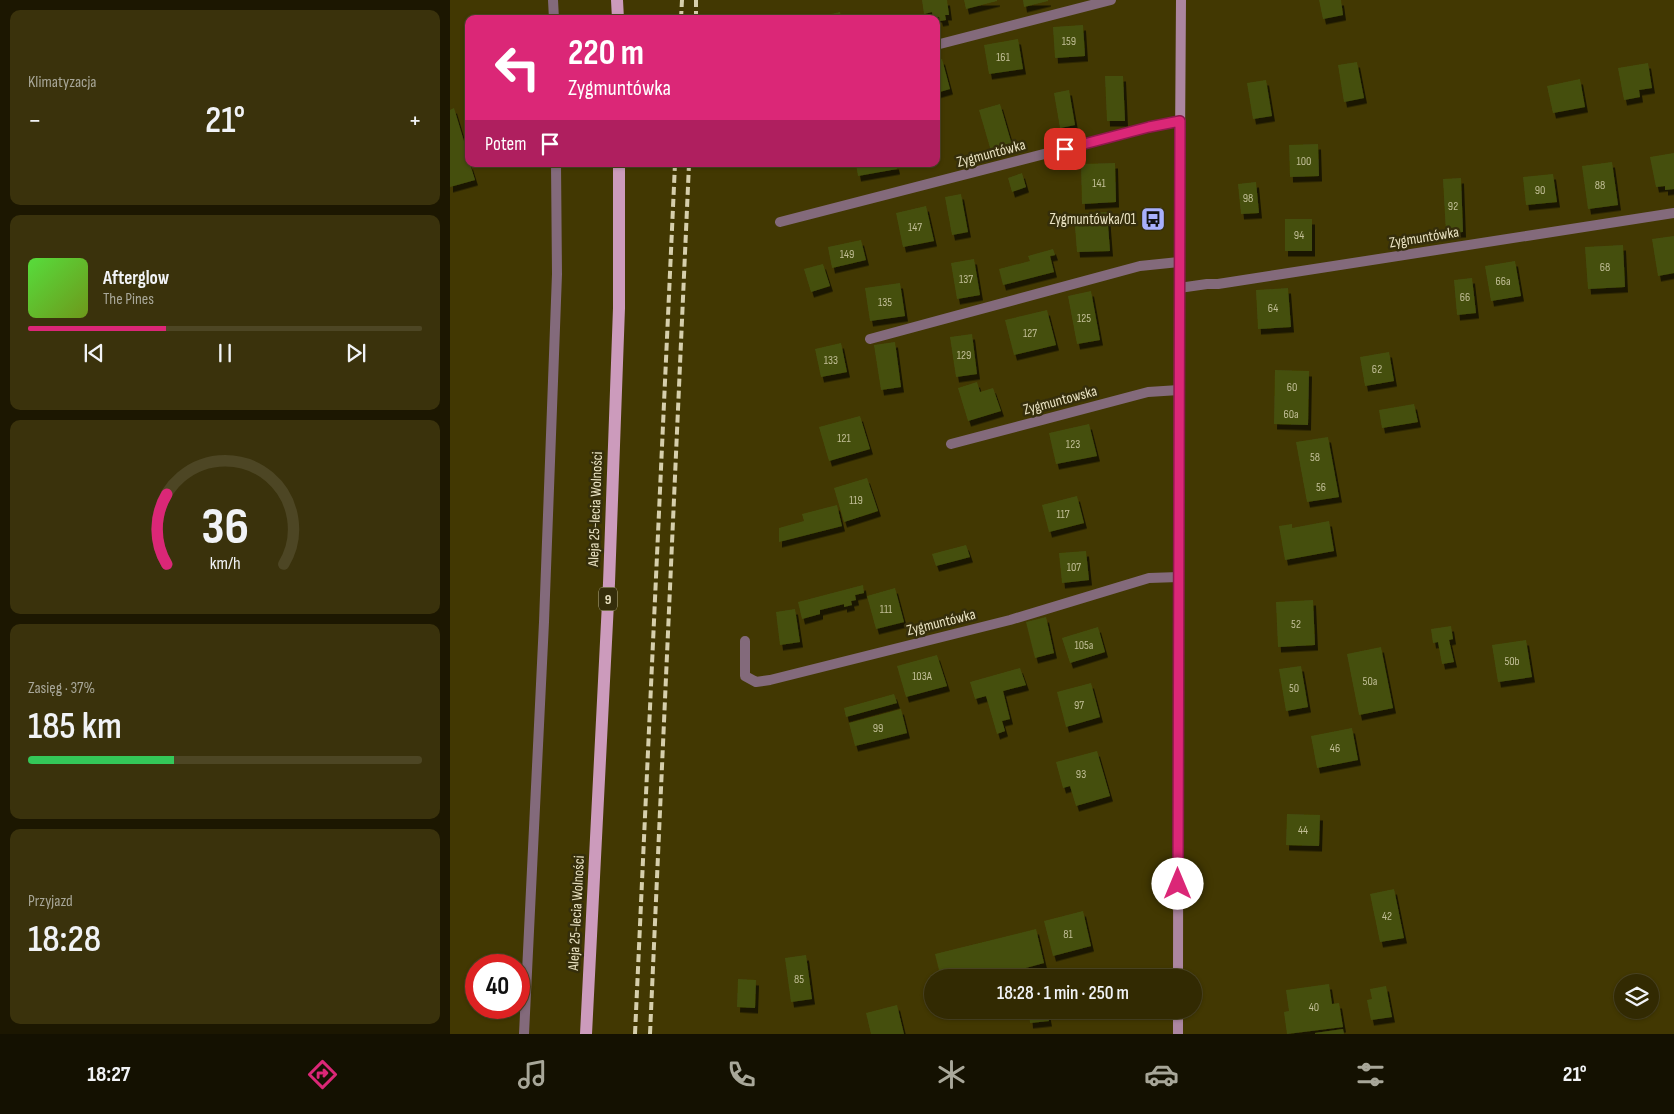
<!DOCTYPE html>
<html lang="pl">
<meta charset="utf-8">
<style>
:root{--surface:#322a02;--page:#3a320c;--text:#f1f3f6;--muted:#a8a799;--line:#4d4624;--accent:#db2777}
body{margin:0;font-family:"Sofia Sans Condensed",sans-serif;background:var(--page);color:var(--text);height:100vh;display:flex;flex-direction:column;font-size:19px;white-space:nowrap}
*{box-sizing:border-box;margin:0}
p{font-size:16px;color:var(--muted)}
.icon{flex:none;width:28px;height:28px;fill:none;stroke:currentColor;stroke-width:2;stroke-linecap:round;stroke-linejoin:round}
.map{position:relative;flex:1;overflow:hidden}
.side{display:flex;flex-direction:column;gap:10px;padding:10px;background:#1c1701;width:450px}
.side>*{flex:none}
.hud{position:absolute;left:15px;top:15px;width:475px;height:152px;border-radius:10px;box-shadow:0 1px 4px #0004,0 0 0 1px var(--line);background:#db2777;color:#fff;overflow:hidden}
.tools{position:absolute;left:1164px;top:974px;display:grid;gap:10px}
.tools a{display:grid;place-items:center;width:45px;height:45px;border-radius:50%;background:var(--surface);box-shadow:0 1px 4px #0004,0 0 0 1px var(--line);font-size:25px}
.speed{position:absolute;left:15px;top:954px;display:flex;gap:10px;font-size:25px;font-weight:700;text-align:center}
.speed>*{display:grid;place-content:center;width:65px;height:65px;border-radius:50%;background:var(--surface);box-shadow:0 1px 4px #0004,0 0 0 1px var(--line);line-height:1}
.speed .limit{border:8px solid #d22;background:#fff;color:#111}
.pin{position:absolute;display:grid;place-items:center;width:42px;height:42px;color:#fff;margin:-21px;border-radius:10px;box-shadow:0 2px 8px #0006}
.me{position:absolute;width:55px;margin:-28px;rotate:0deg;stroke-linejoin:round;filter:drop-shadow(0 0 4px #0008)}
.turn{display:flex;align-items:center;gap:18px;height:105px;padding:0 20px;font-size:22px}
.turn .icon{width:65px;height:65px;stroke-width:2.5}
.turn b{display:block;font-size:35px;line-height:42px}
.then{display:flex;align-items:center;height:48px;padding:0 20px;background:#0003;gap:10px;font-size:19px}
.big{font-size:38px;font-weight:600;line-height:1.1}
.side .widget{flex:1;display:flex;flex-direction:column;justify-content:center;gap:8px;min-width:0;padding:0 18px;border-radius:10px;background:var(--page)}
.side .dial{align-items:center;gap:0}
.dial svg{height:130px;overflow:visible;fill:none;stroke:var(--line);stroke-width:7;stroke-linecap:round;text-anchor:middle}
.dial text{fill:var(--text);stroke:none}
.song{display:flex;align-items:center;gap:15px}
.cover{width:60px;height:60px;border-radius:8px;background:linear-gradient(135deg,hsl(110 70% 55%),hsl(80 70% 35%))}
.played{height:5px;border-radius:2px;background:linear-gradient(90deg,var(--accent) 35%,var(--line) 35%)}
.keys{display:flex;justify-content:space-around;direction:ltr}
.heat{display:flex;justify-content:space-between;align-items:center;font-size:28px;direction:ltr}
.charge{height:8px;border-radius:4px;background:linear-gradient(90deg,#34c759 37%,var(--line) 0)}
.trip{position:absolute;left:474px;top:969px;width:278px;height:50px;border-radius:25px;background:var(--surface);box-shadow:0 1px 4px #0004,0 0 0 1px var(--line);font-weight:600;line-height:50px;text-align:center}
.tabs{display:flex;height:80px;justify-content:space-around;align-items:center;background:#141101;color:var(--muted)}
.tabs .icon{width:35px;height:35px}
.tabs .active{color:var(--accent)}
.tabs b{font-size:22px;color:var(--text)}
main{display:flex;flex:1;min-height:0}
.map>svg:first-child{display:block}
</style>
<main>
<section class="side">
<div class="widget"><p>Klimatyzacja</p>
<div class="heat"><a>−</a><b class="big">21°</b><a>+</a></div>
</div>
<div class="widget">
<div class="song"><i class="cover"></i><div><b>Afterglow</b><p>The Pines</p></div></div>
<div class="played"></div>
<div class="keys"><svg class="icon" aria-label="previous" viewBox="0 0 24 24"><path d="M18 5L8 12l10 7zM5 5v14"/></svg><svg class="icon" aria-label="pause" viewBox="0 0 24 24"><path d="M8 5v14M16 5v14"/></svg><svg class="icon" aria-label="next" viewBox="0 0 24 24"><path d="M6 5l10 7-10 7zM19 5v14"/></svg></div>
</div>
<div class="widget dial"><svg viewBox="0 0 100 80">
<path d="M14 69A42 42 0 1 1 86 69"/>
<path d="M14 69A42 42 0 0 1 14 26" stroke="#db2777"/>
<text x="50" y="56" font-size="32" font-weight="700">36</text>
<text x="50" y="72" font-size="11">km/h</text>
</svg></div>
<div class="widget"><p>Zasięg · 37%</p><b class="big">185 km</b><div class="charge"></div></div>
<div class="widget"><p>Przyjazd</p><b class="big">18:28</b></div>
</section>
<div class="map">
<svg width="1224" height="1034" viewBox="0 0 1224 1034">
<defs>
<filter id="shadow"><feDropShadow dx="3" dy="5.5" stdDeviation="0" flood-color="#0009"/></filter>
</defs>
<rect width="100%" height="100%" fill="#423802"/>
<g fill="#454f0e" filter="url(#shadow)">
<path d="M472,0H497L499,15H495L496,20L490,21L489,17L483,18L482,12L474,14Z"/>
<path d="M514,0H547V1L516,9Z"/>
<path d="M573,0H598V1L574,7Z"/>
<path d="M869,0H891L893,15L873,19Z"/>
<path d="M390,12L392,19H364V18Z"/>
<path d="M633,25L635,56L605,58L603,27Z"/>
<path d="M568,39L573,69L539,74L534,45Z"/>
<path d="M492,59L500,89L486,93V61Z"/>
<path d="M907,62L914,98L894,102L888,65Z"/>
<path d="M1198,63L1202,88L1189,90L1190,97L1174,100L1168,68Z"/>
<path d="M655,76H673L675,121H657Z"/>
<path d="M1130,79L1135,107L1103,113L1097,86Z"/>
<path d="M816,80L822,116L803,119L797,83Z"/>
<path d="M619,90L625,125L610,128L604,93Z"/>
<path d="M550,104L562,145L541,151L529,110Z"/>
<path d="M4,108L19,158V164H20L25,180L0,187V110Z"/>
<path d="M868,144L869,176L840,177L839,145Z"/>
<path d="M1224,153V189L1215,190V186L1206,187L1200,157Z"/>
<path d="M1162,162L1168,205L1138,209L1132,166Z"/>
<path d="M665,163L666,202L632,204L631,164Z"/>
<path d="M406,164H446L447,169L408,176Z"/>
<path d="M572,173L576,187L562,192L558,178Z"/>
<path d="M1103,174L1107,202L1076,205L1073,177Z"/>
<path d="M1011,178L1013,232L996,233L993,179Z"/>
<path d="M806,182L809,213L791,214L788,184Z"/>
<path d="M511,194L518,232L502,235L495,197Z"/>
<path d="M476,206L484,241L453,247L446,213Z"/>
<path d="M657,212L660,251L627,252L624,214Z"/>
<rect x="835" y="219" width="27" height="32"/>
<path d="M1224,236V273L1208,276L1202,239Z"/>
<path d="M411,240L416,260L382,268L378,247Z"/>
<path d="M1173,245L1175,287L1138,289L1135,247Z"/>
<path d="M603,249L605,255L600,256L604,272L553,285L549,269L580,261L578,256Z"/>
<path d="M524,259L530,295L507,299L501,263Z"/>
<path d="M1065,261L1071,296L1041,301L1035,266Z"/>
<path d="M373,264L380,286L361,292L354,269Z"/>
<path d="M1022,278L1026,313L1007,315L1004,280Z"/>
<path d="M450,283L455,316L420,321L415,288Z"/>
<path d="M838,288L841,327L808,329L806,290Z"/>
<path d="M641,291L650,340L627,344L618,296Z"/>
<path d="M597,310L606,345L564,355L555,320Z"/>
<path d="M522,334L527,374L506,377L500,337Z"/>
<path d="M445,342L451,387L431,390L424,345Z"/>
<path d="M391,343L397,372L371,377L365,349Z"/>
<path d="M939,352L944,381L915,386L910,357Z"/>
<path d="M825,370L859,371L858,425L824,424Z"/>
<path d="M527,382L530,392L543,388L551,411L518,421L508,388Z"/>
<path d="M964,404L968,422L932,428L929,410Z"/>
<path d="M410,416L420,449L379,461L369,427Z"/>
<path d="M639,424L647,456L606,464L599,433Z"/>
<path d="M878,437L889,497L857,502L846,442Z"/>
<path d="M417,478L428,511L394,522L384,488Z"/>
<path d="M627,496L634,523L599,532L592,505Z"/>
<path d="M387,505L392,526L329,542V528L354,521L352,514Z"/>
<path d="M879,521L884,551L835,560L829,526L842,524V528Z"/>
<path d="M516,545L520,557L486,566L482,554Z"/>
<path d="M636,551L639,580L612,583L609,553Z"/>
<path d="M413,585L414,593L405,595L406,600L401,601L402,605L394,607V604L370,610V614L352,619L348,602Z"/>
<path d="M445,588L454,622L426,629L417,596Z"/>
<path d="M863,600L865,645L828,647L826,602Z"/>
<path d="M345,609L350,642L330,645L326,612Z"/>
<path d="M596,617L604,653L585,658L576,622Z"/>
<path d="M1001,626L1003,639L999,640L1004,662L992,664L988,642L983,643L981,629Z"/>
<path d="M648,627L655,652L620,663L612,638Z"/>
<path d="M1076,640L1082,677L1048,682L1042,645Z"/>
<path d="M931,647L943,708L909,715L897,654Z"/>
<path d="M487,655L497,686L456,697L447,666Z"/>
<path d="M851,666L858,707L836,711L829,669Z"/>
<path d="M570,668L576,685L553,691L560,719L552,721L555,731L547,734L536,696L525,699L520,682Z"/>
<path d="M641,683L650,717L616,727L607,692Z"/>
<path d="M444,694L447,703L396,717L394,708Z"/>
<path d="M451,709L457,733L405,746L399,723Z"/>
<path d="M902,728L908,760L867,768L861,736Z"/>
<path d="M647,751L660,796L626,806L620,786L613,788L606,762Z"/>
<path d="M837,814L870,815L869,846L836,845Z"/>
<path d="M944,889L954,938L930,942L920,894Z"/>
<path d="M633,911L641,946L603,956L594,921Z"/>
<path d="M586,929L594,963L539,978H491L485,954Z"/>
<path d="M356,955L362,999L341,1002L335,958Z"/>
<path d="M288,979L306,980L305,1008L287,1007Z"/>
<path d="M879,984L882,1004L889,1003L893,1027L837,1034L834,1012L839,1011L836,990Z"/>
<path d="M936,986L942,1017L921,1020L917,1000L922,999L920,989Z"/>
<path d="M447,1005L454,1034H421L416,1013Z"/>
<path d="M579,1010H597L599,1021L580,1023Z"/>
<path d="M893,1029L894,1034H865V1033Z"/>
</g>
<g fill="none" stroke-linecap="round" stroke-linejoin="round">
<g stroke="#836a7b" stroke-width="10">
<path d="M103,0L104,19"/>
<path d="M486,45L661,0"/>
<path d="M330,222L699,127L730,121"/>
<path d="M729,288L757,284H768L1224,213"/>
<path d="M420,339L690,266L729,262"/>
<path d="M501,444L698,392L729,390"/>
<path d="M295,641V676L306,682L320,680L560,620L699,578L729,577"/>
<path d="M74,1034L94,622L107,274L106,164"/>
</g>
<g stroke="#ac86a0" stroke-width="10">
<path d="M728,978L729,288L731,0"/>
<path d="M728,1034V1010"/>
</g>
<g stroke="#cc9bbc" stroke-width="12">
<path d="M167,0L168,19"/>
<path d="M136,1034L159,583L169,308V164"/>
</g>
<g stroke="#d6cfac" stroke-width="4" stroke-dasharray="8 4" stroke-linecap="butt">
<path d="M231,19L232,0"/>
<path d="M246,19V0"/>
<path d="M185,1034L225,164"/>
<path d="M200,1034L239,164"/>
</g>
</g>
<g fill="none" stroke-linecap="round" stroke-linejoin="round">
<defs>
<path id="route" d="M615,149L699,127L730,121L728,884"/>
</defs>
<use href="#route" stroke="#8e194d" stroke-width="12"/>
<use href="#route" stroke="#db2777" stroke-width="9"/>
</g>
<defs>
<symbol id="bus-square" viewBox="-11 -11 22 22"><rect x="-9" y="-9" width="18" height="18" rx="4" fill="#a8b0fc" stroke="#352e0b"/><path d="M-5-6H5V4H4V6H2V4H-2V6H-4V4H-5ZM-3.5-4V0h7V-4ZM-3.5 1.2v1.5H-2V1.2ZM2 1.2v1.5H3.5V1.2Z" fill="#111"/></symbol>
</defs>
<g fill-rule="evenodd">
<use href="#bus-square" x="689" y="205" width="28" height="28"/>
</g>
<g text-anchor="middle" stroke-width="5" stroke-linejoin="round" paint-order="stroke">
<g font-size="12" fill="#c1be96">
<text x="619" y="45">159</text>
<text x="553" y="61">161</text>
<text x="854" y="165">100</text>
<text x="649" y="187">141</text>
<text x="1150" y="189">88</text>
<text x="1090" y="194">90</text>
<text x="798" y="202">98</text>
<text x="1003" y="210">92</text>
<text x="465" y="231">147</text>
<text x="849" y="239">94</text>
<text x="397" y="258">149</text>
<text x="1155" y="271">68</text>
<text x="516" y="283">137</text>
<text x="1053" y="285">66a</text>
<text x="1015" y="301">66</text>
<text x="435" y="306">135</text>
<text x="823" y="312">64</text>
<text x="634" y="322">125</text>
<text x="580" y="337">127</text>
<text x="514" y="359">129</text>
<text x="381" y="364">133</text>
<text x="927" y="373">62</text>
<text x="842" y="391">60</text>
<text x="841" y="418">60a</text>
<text x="394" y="442">121</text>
<text x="623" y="448">123</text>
<text x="865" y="461">58</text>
<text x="871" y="491">56</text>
<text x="406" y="504">119</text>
<text x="613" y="518">117</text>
<text x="624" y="571">107</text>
<text x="436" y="613">111</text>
<text x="846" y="628">52</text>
<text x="634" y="649">105a</text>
<text x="1062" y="665">50b</text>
<text x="472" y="680">103A</text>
<text x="920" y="685">50a</text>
<text x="844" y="692">50</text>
<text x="629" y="709">97</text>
<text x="428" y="732">99</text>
<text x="885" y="752">46</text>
<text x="631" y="778">93</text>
<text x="853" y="834">44</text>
<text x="937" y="920">42</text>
<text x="618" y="938">81</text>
<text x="349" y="983">85</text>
<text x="864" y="1011">40</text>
</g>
<rect fill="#352e0b" stroke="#b4ad8c" stroke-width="1" x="149" y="587.5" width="18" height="23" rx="4"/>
<g font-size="14" font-weight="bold" fill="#eae3c3">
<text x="158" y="604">9</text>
</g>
<g font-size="15" fill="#eae3c3" stroke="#352e0b">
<text transform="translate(541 153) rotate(-15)" y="5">Zygmuntówka</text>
<text transform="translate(974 237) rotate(-9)" y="5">Zygmuntówka</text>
<text transform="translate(610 400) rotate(-15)" y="5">Zygmuntowska</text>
<text transform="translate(145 509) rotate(-88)" y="5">Aleja 25-lecia Wolności</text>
<text transform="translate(491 622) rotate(-14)" y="5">Zygmuntówka</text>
<text transform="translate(126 913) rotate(-87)" y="5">Aleja 25-lecia Wolności</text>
</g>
<g font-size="15" fill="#eae3c3" stroke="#352e0b" text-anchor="end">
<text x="686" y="224">Zygmuntówka/01</text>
</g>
</g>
</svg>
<div class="tools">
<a><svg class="icon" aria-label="layers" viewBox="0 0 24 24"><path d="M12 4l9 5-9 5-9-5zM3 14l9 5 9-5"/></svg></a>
</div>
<div class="speed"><div class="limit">40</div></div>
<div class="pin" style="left:615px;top:149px;background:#d93025"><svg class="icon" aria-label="arrive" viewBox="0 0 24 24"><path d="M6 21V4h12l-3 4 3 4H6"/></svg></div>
<svg class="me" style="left:728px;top:884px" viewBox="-20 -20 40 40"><circle r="19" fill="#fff"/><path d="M0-13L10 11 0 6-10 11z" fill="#db2777"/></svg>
<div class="trip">18:28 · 1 min · 250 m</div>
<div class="hud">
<div class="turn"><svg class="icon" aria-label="left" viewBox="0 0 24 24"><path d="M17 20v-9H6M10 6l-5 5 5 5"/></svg><div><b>220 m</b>Zygmuntówka</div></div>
<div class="then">Potem<svg class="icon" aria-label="arrive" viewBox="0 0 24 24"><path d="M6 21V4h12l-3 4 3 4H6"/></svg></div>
</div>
</div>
</main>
<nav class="tabs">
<b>18:27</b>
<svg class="icon active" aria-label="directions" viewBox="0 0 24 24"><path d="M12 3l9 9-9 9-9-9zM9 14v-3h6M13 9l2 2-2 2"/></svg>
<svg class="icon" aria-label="music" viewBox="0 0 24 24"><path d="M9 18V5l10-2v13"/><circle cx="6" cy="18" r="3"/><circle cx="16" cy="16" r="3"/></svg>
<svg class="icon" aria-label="phone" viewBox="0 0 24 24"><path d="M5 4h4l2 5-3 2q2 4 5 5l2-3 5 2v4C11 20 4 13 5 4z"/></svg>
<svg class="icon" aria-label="climate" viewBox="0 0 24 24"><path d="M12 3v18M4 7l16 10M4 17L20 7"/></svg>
<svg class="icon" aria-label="car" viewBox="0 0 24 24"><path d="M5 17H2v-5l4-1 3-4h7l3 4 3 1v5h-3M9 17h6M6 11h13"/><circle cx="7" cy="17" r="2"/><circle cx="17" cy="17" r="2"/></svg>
<svg class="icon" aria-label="filters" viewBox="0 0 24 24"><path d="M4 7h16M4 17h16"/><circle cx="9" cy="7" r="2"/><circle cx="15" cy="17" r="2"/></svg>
<b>21°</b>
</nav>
